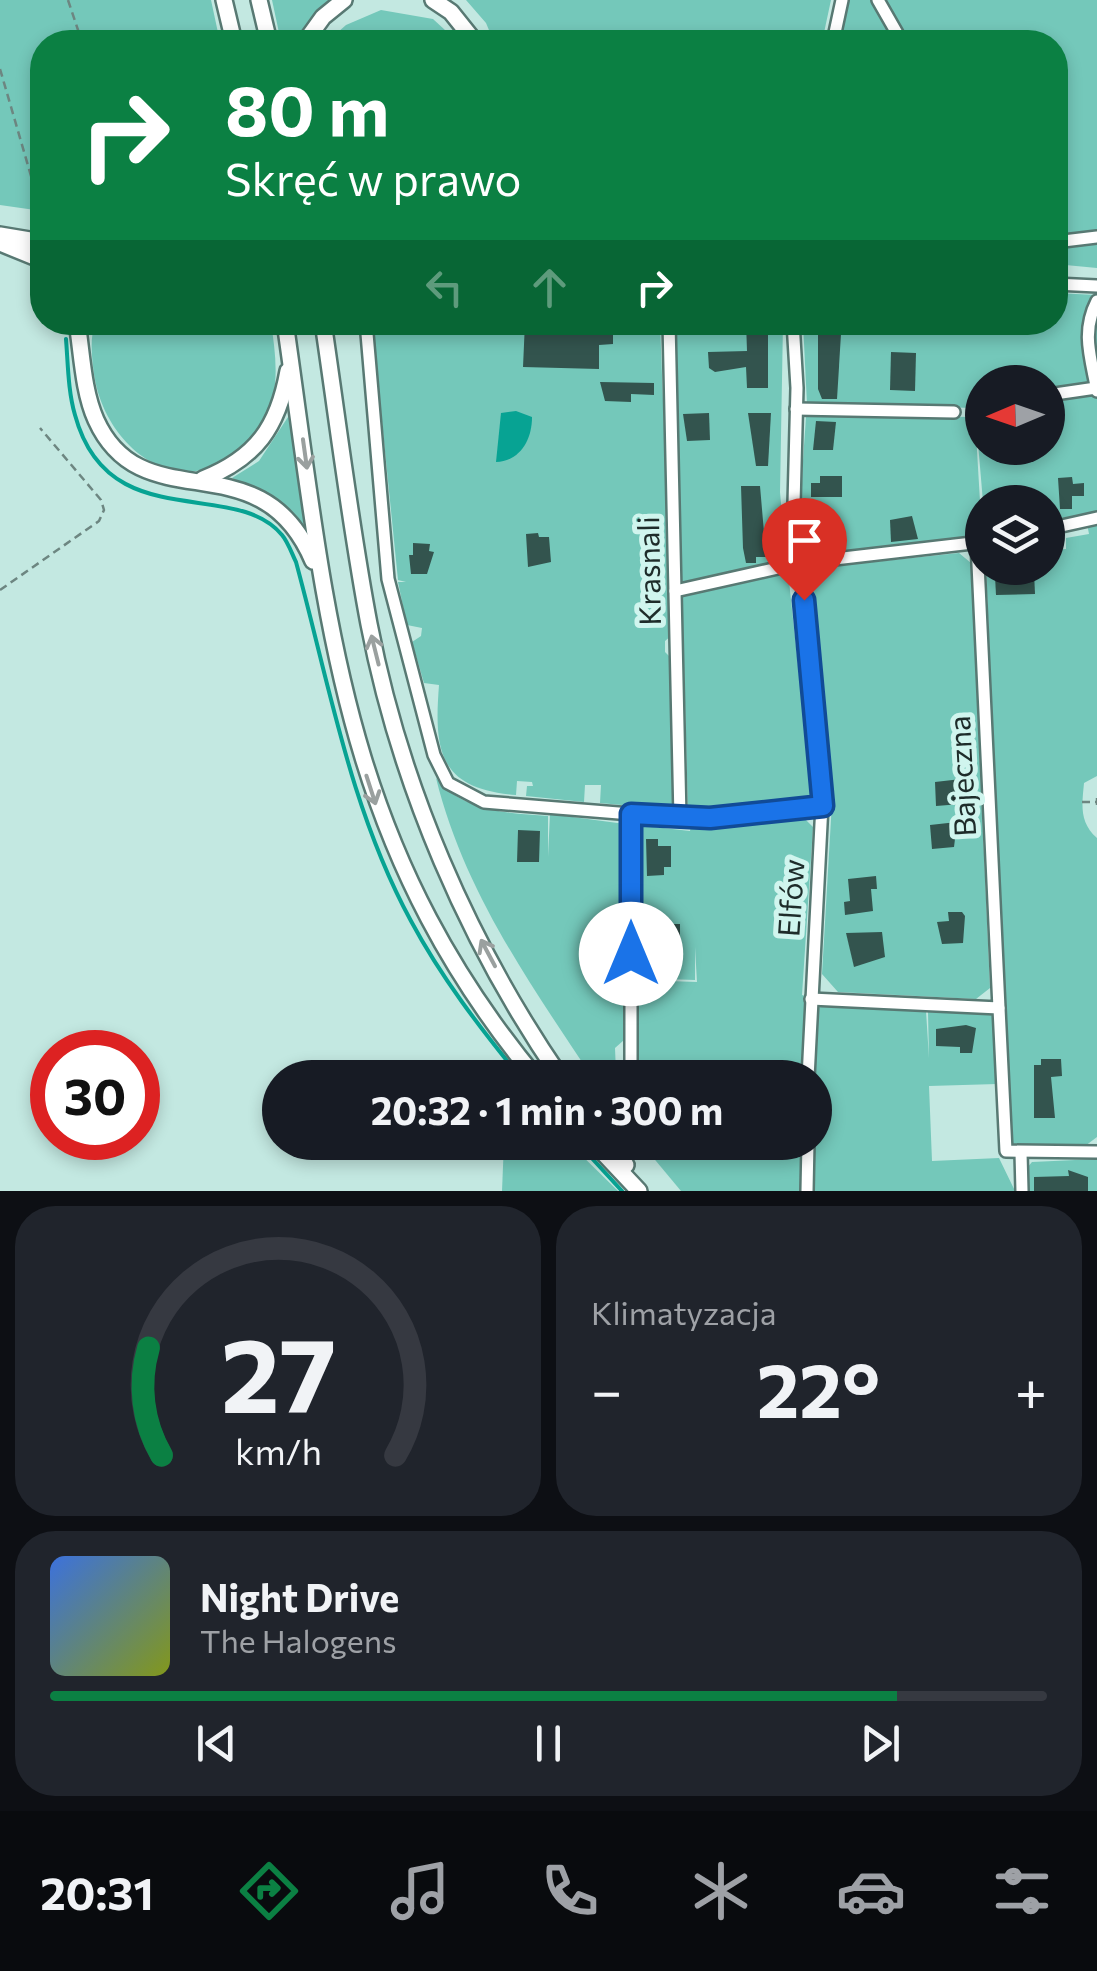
<!DOCTYPE html>
<html lang="pl">
<meta charset="utf-8">
<style>
:root{--surface:#171b24;--page:#20242c;--text:#f1f3f6;--muted:#9ea1a6;--line:#363941;--accent:#0b8043}
body{margin:0;font-family:Commissioner,sans-serif;background:var(--page);color:var(--text);height:100vh;display:flex;flex-direction:column;font-size:38px;white-space:nowrap}
*{box-sizing:border-box;margin:0}
p{font-size:32px;color:var(--muted)}
.icon{flex:none;width:55px;height:55px;fill:none;stroke:currentColor;stroke-width:2;stroke-linecap:round;stroke-linejoin:round}
.map{position:relative;height:1191px;overflow:hidden}
.details{display:flex;flex-direction:column;gap:15px;padding:15px;background:#0d0f14;flex:1}
.details>*{flex:none}
.banner{position:absolute;left:30px;top:30px;width:1038px;height:305px;border-radius:40px;box-shadow:0 5px 15px #0003;background:#0b8043;color:#fff;overflow:hidden}
.needle{width:65px;rotate:268deg}
.tools{position:absolute;left:965px;top:365px;display:grid;gap:20px}
.tools a{display:grid;place-items:center;width:100px;height:100px;border-radius:50%;background:var(--surface);box-shadow:0 5px 15px #0003;font-size:50px}
.speed{position:absolute;left:30px;top:1030px;display:flex;gap:20px;font-size:50px;font-weight:700;text-align:center}
.speed>*{display:grid;place-content:center;width:130px;height:130px;border-radius:50%;background:var(--surface);box-shadow:0 5px 15px #0003;line-height:1}
.speed .limit{border:15px solid #d22;background:#fff;color:#111}
.pin{position:absolute;display:grid;place-items:center;width:85px;height:85px;color:#fff;margin:-102px -42px;border-radius:50% 50% 50% 0;rotate:-45deg;box-shadow:0 0 10px #0007}
.pin .icon{rotate:45deg}
.me{position:absolute;width:110px;margin:-55px;rotate:0deg;stroke-linejoin:round;filter:drop-shadow(0 0 8px #0008)}
.turn{display:flex;align-items:center;gap:35px;height:210px;padding:0 30px;font-size:45px}
.turn .icon{width:130px;height:130px;stroke-width:2.5}
.turn b{display:block;font-size:70px;line-height:85px}
.lanes{display:flex;align-items:center;height:95px;padding:0 30px;background:#0003;justify-content:center;gap:50px;direction:ltr}
.lanes .off{opacity:.35}
.big{font-size:75px;font-weight:700;line-height:1.1}
.details .widget{flex:1;display:flex;flex-direction:column;justify-content:center;gap:15px;min-width:0;padding:0 35px;border-radius:40px;background:var(--page)}
.details .dial{align-items:center;gap:0}
.dial svg{height:260px;overflow:visible;fill:none;stroke:var(--line);stroke-width:7;stroke-linecap:round;text-anchor:middle}
.dial text{fill:var(--text);stroke:none}
.song{display:flex;align-items:center;gap:30px}
.cover{width:120px;height:120px;border-radius:15px;background:linear-gradient(135deg,hsl(220 70% 55%),hsl(70 70% 35%))}
.played{height:10px;border-radius:5px;background:linear-gradient(90deg,var(--accent) 85%,var(--line) 85%)}
.keys{display:flex;justify-content:space-around;direction:ltr}
.heat{display:flex;justify-content:space-between;align-items:center;font-size:55px;direction:ltr}
.details .tiles{flex:1;display:grid;gap:15px;grid-template-columns:1fr 1fr}
.widget:last-child{grid-column:span 2}
.trip{position:absolute;left:262px;top:1060px;width:570px;height:100px;border-radius:50px;background:var(--surface);box-shadow:0 5px 15px #0003;font-weight:700;line-height:100px;text-align:center}
.menu{display:flex;height:160px;justify-content:space-around;align-items:center;background:#090b0e;color:var(--muted)}
.menu .icon{width:70px;height:70px}
.menu .active{color:var(--accent)}
.menu b{font-size:45px;color:var(--text)}
.map>svg:first-child{display:block}
</style>
<div class="map">
<svg width="1097" height="1191" viewBox="0 0 1097 1191">
<rect width="100%" height="100%" fill="#c3e8e1"/>
<g fill="#74c8ba" fill-rule="evenodd">
<path d="M0,0H211L220,42H42V211L0,205Z"/>
<path d="M272,0H336L297,42H281Z"/>
<path d="M466,0H831L822,42H494L486,23Z"/>
<path d="M847,0H1097V268L1055,264V42H839Z"/>
<path d="M381,10L433,19L458,42H327L346,25Z"/>
<path d="M1055,293L1097,295V776L1084,783C1082,805 1079,822 1097,838V1137L1085,1146L1015,1148L1010,1143L986,568H1048V550L1066,549V538L1089,534L1086,518L1048,524V502H983L975,408L807,404L803,323L1055,322ZM982,382H1048V448H982Z"/>
<path d="M96,322L271,323C276,355 280,389 266,420C261,433 251,440 241,449C177,506 104,445 94,374C92,358 89,337 96,322Z"/>
<path d="M394,322L660,323L672,635L665,641V652L673,660L675,803L665,809L600,803L601,785H585L584,802L526,796L527,786H533L532,782L517,781L516,795C438,789 434,750 439,685L424,683L412,642L421,636L422,628L407,625L398,582H406L398,580L373,332Z"/>
<path d="M673,323H783L780,492L785,549L781,561L682,584Z"/>
<path d="M290,414L304,526L282,505L232,478L259,461Z"/>
<path d="M806,415L975,417L982,535L813,554C794,533 805,445 806,415Z"/>
<path d="M959,553L971,563L990,988L976,999L838,992L822,974L833,785L811,577L815,568Z"/>
<path d="M782,572L789,581L812,797L688,810L682,595Z"/>
<path d="M436,778C463,812 508,813 548,816V857L550,814L625,824L624,1040L615,1048L616,1072H637V980L697,982L695,947V980L636,978V825L690,831L691,826L802,816L813,827L802,995L805,996V1077H592C529,982 464,891 436,778Z"/>
<path d="M828,1004L926,1011L929,1058L928,1012L990,1014L995,1019L997,1084L929,1086L932,1161L999,1158L1015,1191H811L816,1009Z"/>
<path d="M504,1142L569,1143L618,1191H502Z"/>
<path d="M641,1143H804V1191H681Z"/>
<path d="M1097,1159V1191H1027L1026,1169L1032,1162Z"/>
</g>
<path fill="#07a393" d="M516,411L532,417C532,440 520,461 496,462L501,413Z"/>
<g fill="none" stroke-linecap="round" stroke-linejoin="round">
<g stroke="#07a393" stroke-width="4">
<path d="M66,339C68,364 68,391 75,415C108,537 234,477 282,535C288,542 292,554 296,562C329,683 350,809 411,921C441,977 480,1028 521,1078"/>
<path d="M577,1142L622,1191"/>
</g>
</g>
<g fill="#33544e">
<path d="M525,322H601V333H613V344L599,345V369L523,367Z"/>
<path d="M746,322H768V388H747L746,367L715,372L709,368L708,352L747,351Z"/>
<path d="M822,329H837L841,334L837,399H822L818,389V334Z"/>
<path d="M891,352L916,353L915,391L890,390Z"/>
<path d="M600,382L654,383V395L631,394V402L605,401Z"/>
<path d="M709,413L710,440L687,441L683,414Z"/>
<path d="M748,413H771L768,466H756Z"/>
<path d="M816,421L836,422L833,450H813Z"/>
<path d="M820,476H842V497H811V483H820Z"/>
<path d="M1072,477L1073,484L1084,483V496H1072V509H1060L1058,478Z"/>
<path d="M741,486H760L765,544L770,543L771,557H756V563H746L743,548Z"/>
<path d="M912,516L918,539L891,542L890,520Z"/>
<path d="M538,533L539,537H549L551,562L528,567L526,534Z"/>
<path d="M413,543L430,544L429,551L434,552L427,574H411L409,555H413Z"/>
<path d="M1034,572L1035,594L996,595L995,576Z"/>
<path d="M970,778L971,793L963,794L961,804L936,806L935,782Z"/>
<path d="M957,822L954,847L932,849L930,825Z"/>
<path d="M518,830L540,831L539,862H517Z"/>
<path d="M646,839H658V846H671V867H664V875L647,876Z"/>
<path d="M876,876L877,889H871L873,911L845,915L844,902L850,901L848,879Z"/>
<path d="M948,912H962L965,916L963,943L942,944L937,922L949,921Z"/>
<path d="M653,924H680V953L646,952V940H653Z"/>
<path d="M882,932L885,957L854,967L846,933Z"/>
<path d="M966,1025L976,1028L972,1053H960V1047L936,1046V1029Z"/>
<path d="M1041,1059H1061L1062,1076L1051,1077L1055,1118H1034V1065H1041Z"/>
<path d="M1068,1170L1088,1177V1191H1034V1177L1069,1176Z"/>
</g>
<g fill="none" stroke-linecap="round" stroke-linejoin="round">
<defs>
<g id="minor">
<path d="M878,0L902,42"/>
<path d="M833,42L842,0"/>
<path d="M40,211V217"/>
<path d="M1055,242L1097,237"/>
<path d="M1055,284L1097,286"/>
<path d="M1097,301C1081,332 1091,358 1097,391"/>
<path d="M366,322L388,579L434,755L448,783L484,802L680,818L823,806"/>
<path d="M669,322L680,818"/>
<path d="M793,322L797,388L794,504L823,785L808,1078"/>
<path d="M1048,395L1096,388"/>
<path d="M796,409L954,412"/>
<path d="M1048,529L1097,518"/>
<path d="M675,591L800,563L981,542"/>
<path d="M631,814V1060"/>
<path d="M811,999L999,1008L977,543"/>
<path d="M999,1008L1006,1151L1097,1152"/>
<path d="M1021,1153L1022,1191"/>
<path d="M807,1191L808,1142"/>
</g>
<g id="major">
<path d="M224,0L234,42"/>
<path d="M259,0L269,42"/>
<path d="M433,0L451,12L475,42"/>
<path d="M305,42L323,17L344,0"/>
<path d="M0,235L42,242"/>
<path d="M0,243L42,260"/>
<path d="M77,322C82,354 83,391 96,420C143,524 260,436 313,561"/>
<path d="M285,322C327,614 339,840 536,1078"/>
<path d="M323,322C338,423 350,524 369,624C400,785 468,943 561,1078"/>
<path d="M203,479C256,458 278,427 288,371"/>
<path d="M593,1142L639,1191"/>
<path d="M609,1142L626,1165"/>
</g>
</defs>
<use href="#minor" stroke="#587973" stroke-width="16"/>
<use href="#major" stroke="#587973" stroke-width="20"/>
<g stroke="#6d8681" stroke-width="2.5" stroke-dasharray="8 5" stroke-linecap="butt">
<path d="M68,0L82,42"/>
<path d="M0,69L38,200"/>
<path d="M31,271L42,285"/>
<path d="M0,590L99,521L104,510L101,500L40,428"/>
<path d="M1097,798V805"/>
<path d="M1082,802H1097"/>
</g>
<use href="#minor" stroke="#fff" stroke-width="11"/>
<use href="#major" stroke="#fff" stroke-width="15"/>
</g>
<defs><path id="oneway-shaft" d="M-6 0H5M1.5-3L5.5 0L1.5 3" fill="none" stroke-width="1.6" stroke-linecap="round" stroke-linejoin="round" transform="scale(2.5)"/></defs>
<g stroke="#9aa09f">
<use href="#oneway-shaft" transform="translate(305 454) rotate(82)"/>
<use href="#oneway-shaft" transform="translate(375 650) rotate(-104)"/>
<use href="#oneway-shaft" transform="translate(371 790) rotate(72)"/>
<use href="#oneway-shaft" transform="translate(488 953) rotate(-118)"/>
</g>
<g fill="none" stroke-linecap="round" stroke-linejoin="round">
<defs>
<path id="route" d="M631,954V814L710,818L823,806L804,600"/>
</defs>
<use href="#route" stroke="#114b97" stroke-width="25"/>
<use href="#route" stroke="#1a73e8" stroke-width="18"/>
</g>
<g text-anchor="middle" stroke-width="10" stroke-linejoin="round" paint-order="stroke">
<g font-size="30" fill="#1e2c2a" stroke="#d0f5ee">
<text transform="translate(650 571) rotate(-91)" y="10">Krasnali</text>
<text transform="translate(963 776) rotate(-93)" y="10">Bajeczna</text>
<text transform="translate(792 898) rotate(-86)" y="10">Elfów</text>
</g>
</g>
</svg>
<div class="tools">
<a><svg class="needle" viewBox="-14 -14 28 28"><path d="M0-13l5 13h-10z" fill="#e53935"/><path d="M0 13l5-13h-10z" fill="#9ea1a6"/></svg></a>
<a><svg class="icon" aria-label="layers" viewBox="0 0 24 24"><path d="M12 4l9 5-9 5-9-5zM3 14l9 5 9-5"/></svg></a>
</div>
<div class="speed"><div class="limit">30</div></div>
<div class="pin" style="left:804px;top:600px;background:#d93025"><svg class="icon" aria-label="arrive" viewBox="0 0 24 24"><path d="M6 21V4h12l-3 4 3 4H6"/></svg></div>
<svg class="me" style="left:631px;top:954px" viewBox="-20 -20 40 40"><circle r="19" fill="#fff"/><path d="M0-13L10 11 0 6-10 11z" fill="#1a73e8"/></svg>
<div class="trip">20:32 · 1 min · 300 m</div>
<div class="banner">
<div class="turn"><svg class="icon" aria-label="right" viewBox="0 0 24 24"><path d="M7 20v-9h11M14 6l5 5-5 5"/></svg><div><b>80 m</b>Skręć w prawo</div></div>
<div class="lanes"><svg class="icon off" aria-label="left" viewBox="0 0 24 24"><path d="M17 20v-9H6M10 6l-5 5 5 5"/></svg><svg class="icon off" aria-label="ahead" viewBox="0 0 24 24"><path d="M12 20V5M6 11l6-6 6 6"/></svg><svg class="icon" aria-label="right" viewBox="0 0 24 24"><path d="M7 20v-9h11M14 6l5 5-5 5"/></svg></div>
</div>
</div>
<section class="details">
<div class="tiles">
<div class="widget dial"><svg viewBox="0 0 100 80">
<path d="M14 69A42 42 0 1 1 86 69"/>
<path d="M14 69A42 42 0 0 1 10 36" stroke="#0b8043"/>
<text x="50" y="56" font-size="32" font-weight="700">27</text>
<text x="50" y="72" font-size="11">km/h</text>
</svg></div>
<div class="widget"><p>Klimatyzacja</p>
<div class="heat"><a>−</a><b class="big">22°</b><a>+</a></div>
</div>
<div class="widget">
<div class="song"><i class="cover"></i><div><b>Night Drive</b><p>The Halogens</p></div></div>
<div class="played"></div>
<div class="keys"><svg class="icon" aria-label="previous" viewBox="0 0 24 24"><path d="M18 5L8 12l10 7zM5 5v14"/></svg><svg class="icon" aria-label="pause" viewBox="0 0 24 24"><path d="M8 5v14M16 5v14"/></svg><svg class="icon" aria-label="next" viewBox="0 0 24 24"><path d="M6 5l10 7-10 7zM19 5v14"/></svg></div>
</div>
</div>
</section>
<nav class="menu">
<b>20:31</b>
<svg class="icon active" aria-label="directions" viewBox="0 0 24 24"><path d="M12 3l9 9-9 9-9-9zM9 14v-3h6M13 9l2 2-2 2"/></svg>
<svg class="icon" aria-label="music" viewBox="0 0 24 24"><path d="M9 18V5l10-2v13"/><circle cx="6" cy="18" r="3"/><circle cx="16" cy="16" r="3"/></svg>
<svg class="icon" aria-label="phone" viewBox="0 0 24 24"><path d="M5 4h4l2 5-3 2q2 4 5 5l2-3 5 2v4C11 20 4 13 5 4z"/></svg>
<svg class="icon" aria-label="climate" viewBox="0 0 24 24"><path d="M12 3v18M4 7l16 10M4 17L20 7"/></svg>
<svg class="icon" aria-label="car" viewBox="0 0 24 24"><path d="M5 17H2v-5l4-1 3-4h7l3 4 3 1v5h-3M9 17h6M6 11h13"/><circle cx="7" cy="17" r="2"/><circle cx="17" cy="17" r="2"/></svg>
<svg class="icon" aria-label="filters" viewBox="0 0 24 24"><path d="M4 7h16M4 17h16"/><circle cx="9" cy="7" r="2"/><circle cx="15" cy="17" r="2"/></svg>
</nav>
